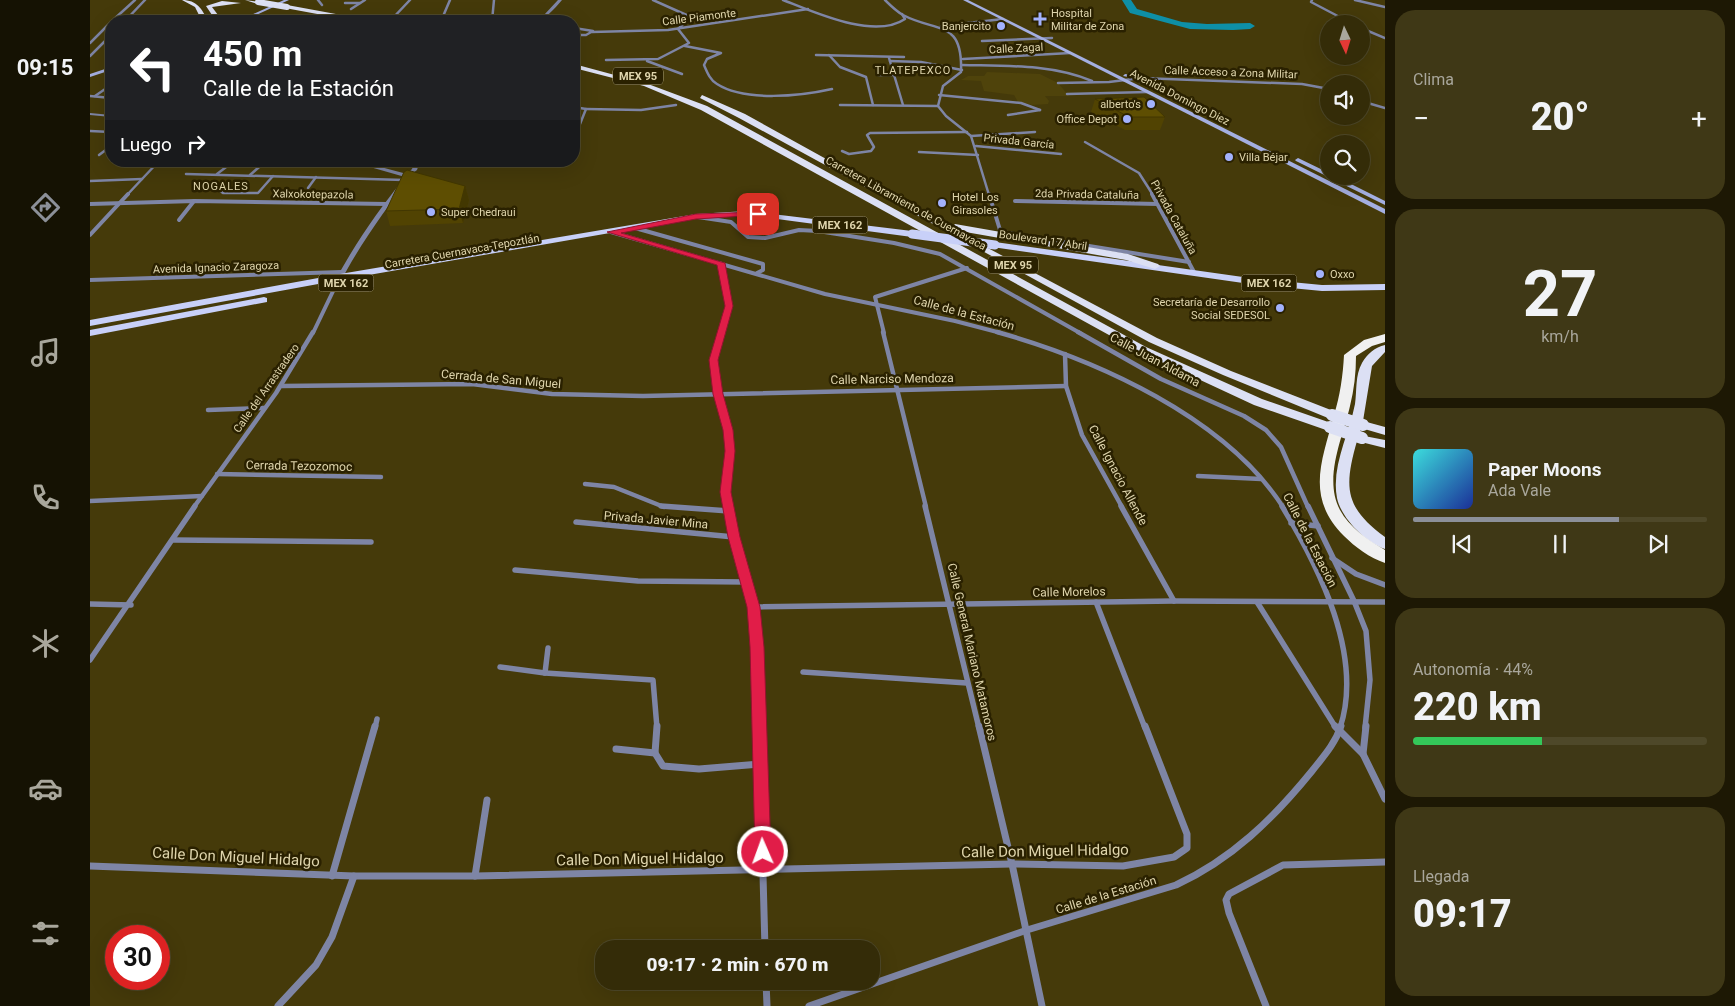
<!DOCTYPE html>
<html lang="es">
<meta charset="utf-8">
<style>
:root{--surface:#342c08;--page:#3f3816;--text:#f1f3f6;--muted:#a9a79c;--line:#4e4829;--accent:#8c9099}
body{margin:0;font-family:Roboto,sans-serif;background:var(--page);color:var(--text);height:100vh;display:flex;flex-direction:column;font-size:19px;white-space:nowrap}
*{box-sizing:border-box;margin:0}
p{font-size:16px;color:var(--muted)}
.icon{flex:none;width:28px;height:28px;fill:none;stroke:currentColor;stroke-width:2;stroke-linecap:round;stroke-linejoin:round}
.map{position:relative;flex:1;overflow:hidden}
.details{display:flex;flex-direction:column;gap:10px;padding:10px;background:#1d1804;width:350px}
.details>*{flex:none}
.guide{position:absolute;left:15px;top:15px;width:475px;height:152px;border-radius:20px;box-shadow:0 5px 20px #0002,0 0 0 1px var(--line);background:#202124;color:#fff;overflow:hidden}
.needle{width:32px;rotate:176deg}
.tools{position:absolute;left:1230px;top:15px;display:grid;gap:10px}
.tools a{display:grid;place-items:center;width:50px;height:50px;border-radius:50%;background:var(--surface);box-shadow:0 5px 20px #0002,0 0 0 1px var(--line);font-size:25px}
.speed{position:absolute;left:15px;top:925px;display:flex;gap:10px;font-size:25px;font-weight:700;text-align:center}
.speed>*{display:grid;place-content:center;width:65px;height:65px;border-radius:50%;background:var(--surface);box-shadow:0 5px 20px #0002,0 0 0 1px var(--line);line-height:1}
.speed .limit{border:8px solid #d22;background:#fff;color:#111}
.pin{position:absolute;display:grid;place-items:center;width:42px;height:42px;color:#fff;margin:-21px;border-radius:10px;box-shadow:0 2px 8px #0006}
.me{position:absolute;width:55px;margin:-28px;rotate:358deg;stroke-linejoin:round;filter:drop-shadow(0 0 4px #0008)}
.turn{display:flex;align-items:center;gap:18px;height:105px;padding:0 15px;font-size:22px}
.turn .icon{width:65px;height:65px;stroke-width:2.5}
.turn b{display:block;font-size:35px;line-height:42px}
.then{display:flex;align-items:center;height:48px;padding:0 15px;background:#0003;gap:10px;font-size:19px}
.big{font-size:38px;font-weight:800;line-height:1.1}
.details .tile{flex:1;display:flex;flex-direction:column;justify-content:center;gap:8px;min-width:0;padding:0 18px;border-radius:20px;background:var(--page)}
.details .dial{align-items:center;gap:0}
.dial b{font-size:65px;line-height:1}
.song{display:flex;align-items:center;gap:15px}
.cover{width:60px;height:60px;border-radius:8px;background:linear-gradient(135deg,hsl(180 70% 55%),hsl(230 70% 35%))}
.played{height:5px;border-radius:2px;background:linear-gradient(90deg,var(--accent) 70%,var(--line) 70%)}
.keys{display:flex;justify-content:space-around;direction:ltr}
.heat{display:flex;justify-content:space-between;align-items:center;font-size:28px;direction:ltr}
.charge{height:8px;border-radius:4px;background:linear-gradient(90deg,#34c759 44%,var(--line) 0)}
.trip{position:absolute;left:505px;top:940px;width:285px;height:50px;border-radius:20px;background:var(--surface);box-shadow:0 5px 20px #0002,0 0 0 1px var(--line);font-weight:800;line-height:50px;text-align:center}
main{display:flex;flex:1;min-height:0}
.dock{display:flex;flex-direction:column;width:90px;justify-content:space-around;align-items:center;background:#151203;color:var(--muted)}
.dock .icon{width:35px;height:35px}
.dock .active{color:var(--accent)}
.dock b{font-size:22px;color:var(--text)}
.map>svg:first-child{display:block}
</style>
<main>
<nav class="dock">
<b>09:15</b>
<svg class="icon active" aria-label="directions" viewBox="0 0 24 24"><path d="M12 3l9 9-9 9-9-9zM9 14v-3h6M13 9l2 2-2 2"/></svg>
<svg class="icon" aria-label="music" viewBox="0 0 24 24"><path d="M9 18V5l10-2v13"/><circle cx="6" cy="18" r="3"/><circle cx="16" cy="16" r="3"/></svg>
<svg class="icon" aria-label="phone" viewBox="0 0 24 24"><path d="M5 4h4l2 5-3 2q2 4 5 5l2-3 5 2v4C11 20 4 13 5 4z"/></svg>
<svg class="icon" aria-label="climate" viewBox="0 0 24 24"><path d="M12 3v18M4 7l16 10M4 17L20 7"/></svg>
<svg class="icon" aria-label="car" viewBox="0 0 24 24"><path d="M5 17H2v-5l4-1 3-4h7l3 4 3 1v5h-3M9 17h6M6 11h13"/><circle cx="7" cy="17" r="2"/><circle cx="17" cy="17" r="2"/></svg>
<svg class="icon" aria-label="filters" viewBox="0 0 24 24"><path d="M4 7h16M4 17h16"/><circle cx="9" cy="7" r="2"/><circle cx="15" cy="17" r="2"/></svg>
</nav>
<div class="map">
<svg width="1295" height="1006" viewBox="0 0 1295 1006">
<rect width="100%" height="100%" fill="#453a0a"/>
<path fill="#4f430b" d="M897,72L950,74L968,83L979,96H955L959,101L958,104L942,105L928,102L924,95L894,91L891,81L871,80L878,76H894Z"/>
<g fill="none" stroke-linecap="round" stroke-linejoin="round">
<path fill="#0e8fa7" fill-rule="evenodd" d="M1032,0H1041L1047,9L1092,22L1117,24L1160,23L1165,26L1160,29L1143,30L1100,29L1040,13Z"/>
<g stroke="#7e85a5" stroke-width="2.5">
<path d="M228,0L232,5"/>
<path d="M693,0C724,12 784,40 815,19L812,14"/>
<path d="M795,0C800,5 806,11 813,15C847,33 873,19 871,72L853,86L848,106L856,116L881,136L899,195"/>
<path d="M1222,0L1221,2L1263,24"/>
<path d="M1265,0L1295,7"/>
<path d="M255,3H270"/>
<path d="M261,9L275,0"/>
<path d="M455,16L466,21"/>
<path d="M301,20L320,0"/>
<path d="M22,21L45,0"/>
<path d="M35,21L55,0"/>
<path d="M351,21L360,0"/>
<path d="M402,21L404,0"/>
<path d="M851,26L913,19"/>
<path d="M484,28L503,31L496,35H484"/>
<path d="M1271,28L1295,38"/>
<path d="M502,32L578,30L718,9"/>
<path d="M892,41L962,38"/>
<path d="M0,43L21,22"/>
<path d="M595,46L631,53L617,59L614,65C617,72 620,80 627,84C655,102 711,96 742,89"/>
<path d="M726,55L814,57"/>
<path d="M739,55L750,67L776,77L783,105"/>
<path d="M0,56L21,35"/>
<path d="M799,58L813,105"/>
<path d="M873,59L980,53"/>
<path d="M516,60L568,59L599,43L588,29L601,17L563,0"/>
<path d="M557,61L592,74"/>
<path d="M800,61L831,62L872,70"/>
<path d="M872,65C916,66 961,64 1002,81"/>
<path d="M788,75H804"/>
<path d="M968,83L1019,82L1051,78L1212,84L1239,89"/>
<path d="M977,94L1057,92"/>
<path d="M849,95L931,103L950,110"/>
<path d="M0,96L21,98"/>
<path d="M5,96L21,85"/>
<path d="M1271,101L1295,108"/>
<path d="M750,105L848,106"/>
<path d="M484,107L496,109L490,124L484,126"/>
<path d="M496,109L551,110L586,105"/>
<path d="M918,115L950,110"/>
<path d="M0,131L21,132"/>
<path d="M881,136L945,132"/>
<path d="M995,142L1049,173L1063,195"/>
<path d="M886,146L971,154"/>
<path d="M752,151L759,154L781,151L784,147L777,135L780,133L877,132"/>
<path d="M829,152L888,155"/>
<path d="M9,155L21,146"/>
<path d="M96,174L314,180"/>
<path d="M127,174L144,161"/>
<path d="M160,175L176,161"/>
<path d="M0,181L52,179"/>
<path d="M218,188L226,177"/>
<path d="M130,191L133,193H168L183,176"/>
<path d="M37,195L69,161"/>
</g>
<g stroke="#7e85a5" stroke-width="4">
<path d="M899,194L910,230L918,233L1099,262"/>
<path d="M1062,194L1104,272"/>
<path d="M925,201L1068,204"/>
<path d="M0,204L105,201L297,204"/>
<path d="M608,217L641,222L658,237L675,238L709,230L728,231L804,243L850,254L990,333"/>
<path d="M89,220L104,201"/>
<path d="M648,227L659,219L672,216"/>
<path d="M545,228L673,264V270L667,273"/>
<path d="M521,232L735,294L865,321L911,333"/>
<path d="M0,235L38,194"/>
<path d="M630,263L639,305L631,333"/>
<path d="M0,280L252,272"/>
<path d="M223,333L246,285"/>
<path d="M794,333L785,297L877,268"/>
</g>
<g stroke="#7e85a5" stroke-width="4.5">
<path d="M631,332C629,341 623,352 623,362C624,392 639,419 640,449C641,469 635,487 639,507"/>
<path d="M793,332L836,507"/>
<path d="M907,332C1007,360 1135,417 1193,507"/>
<path d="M988,332L1071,379L1154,416L1176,430L1191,447L1218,507"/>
<path d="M975,354L976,386L992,435L1032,507"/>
<path d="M192,386L382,384L462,394L553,396L976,386"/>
<path d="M118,410L174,408"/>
<path d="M127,474L291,477"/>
<path d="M1108,476L1171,479"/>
<path d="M495,484L524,487L574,507"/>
<path d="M0,501L112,496"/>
<path d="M104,507L186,393L223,332"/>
</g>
<g stroke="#7e85a5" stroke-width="5.5">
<path d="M571,506L639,511"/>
<path d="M638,506C645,540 657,573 663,608C670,647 668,688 669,728"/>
<path d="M835,506L889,728"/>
<path d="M1031,506L1084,601"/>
<path d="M1192,506C1229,567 1274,656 1250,728"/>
<path d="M1218,506L1264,601L1276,631L1280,680L1275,728"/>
<path d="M486,522L644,537"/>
<path d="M1201,523L1228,526"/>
<path d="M84,540L281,542"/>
<path d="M1242,558L1266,574L1295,585"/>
<path d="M425,570L548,581L656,582"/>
<path d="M1006,602L1055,728"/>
<path d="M1167,602L1246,728"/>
<path d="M0,604L41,605"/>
<path d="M663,607L1084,601L1295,602"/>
<path d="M0,660L105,506"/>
<path d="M410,667L455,673L563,680L567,728"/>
<path d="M713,672L877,683"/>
<path d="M455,673L458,648"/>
<path d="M285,728L287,719"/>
</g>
<g stroke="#7e85a5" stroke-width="7">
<path d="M567,726L565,753L573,766L609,769L670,764"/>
<path d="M669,726L675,949"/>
<path d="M889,726L922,864L952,1006"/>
<path d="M1245,726L1273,754"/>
<path d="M1276,726L1273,754L1295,799"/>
<path d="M526,749L565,753"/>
<path d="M0,866L264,876H385L922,864L1033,866L1084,857L1097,848V834L1055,726"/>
<path d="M242,876L285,726"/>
<path d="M385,876L397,800"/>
<path d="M676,981L677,1006"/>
<path d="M188,1006L226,965L242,937L264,876"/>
<path d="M719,1006L937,930L1086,885C1142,859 1183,819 1222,771C1233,757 1245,744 1251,726"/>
<path d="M1176,1006L1139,913L1136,900L1139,894L1193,865L1295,862"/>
</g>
<g fill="#7e85a5" fill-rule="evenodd">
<path d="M468,0H472C464,9 456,20 443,21L454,15Z"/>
<path d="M0,113L21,115V117L0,115Z"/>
<path d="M259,161H268L317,174L322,169L325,161H330L327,170L323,173C296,209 269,245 249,285L246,287L243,285C263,246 288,211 315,177Z"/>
</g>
<g fill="#a4afe1" fill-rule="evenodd">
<path d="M194,0H199L153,21H148Z"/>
<path d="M873,0H878L1295,209V214Z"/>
<path d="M21,67V70L0,77V74Z"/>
<path d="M1035,74L1053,77L1054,83L1050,84L1049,79L1033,76Z"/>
<path d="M1208,158L1239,173V176H1245L1295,201V205L1206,161L1205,160Z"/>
</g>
<g fill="#c8d0f8" fill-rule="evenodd">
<path d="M657,211L822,231L826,234L822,237L657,215L606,218L250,280L0,326V320L250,274L606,214Z"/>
<path d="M905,242L1160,278L1232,285L1295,284V290L1232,291L1160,284L902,247V243Z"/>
<path d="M174,297L177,298V302L0,336V330Z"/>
</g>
<g fill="#dce0f4" fill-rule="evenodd">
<path d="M92,0C107,0 112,9 118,21H112L105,7Z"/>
<path d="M155,0L171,2L168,4Z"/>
<path d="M132,1L151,3L122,7L128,15H149L151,18H124L116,6Z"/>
<path d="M197,5L273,19L276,21H265L195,8Z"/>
<path d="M192,15L222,20L192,19L158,21Z"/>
<path d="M484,64L558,84L617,106L1056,347L1172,399L1244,424L1246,427L1240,431L1236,430L1164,405L1048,351L611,110L554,86L484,68Z"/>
<path d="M612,95L655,114L861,228L865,224L1038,254L1068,264L1070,266L1065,269L1036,260L864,230L1067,338L1141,371L1246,412L1248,415L1246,418H1238L1133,375L1059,342L649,118L610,98Z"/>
<path d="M1295,345V352L1282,366L1273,421L1295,427V435L1271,428L1269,435L1295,440V448L1267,441C1254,487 1254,507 1295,537V549C1276,543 1251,518 1247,498C1241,466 1259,435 1265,404C1267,391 1265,375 1272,363C1277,354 1285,347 1295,345Z"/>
</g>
<path fill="#f0f0f0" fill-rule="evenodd" d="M1295,334V342L1282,346L1266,356C1266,373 1264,390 1260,406C1253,437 1233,478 1250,510C1259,527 1278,540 1295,550V563C1280,558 1265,547 1254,536C1215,497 1232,461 1244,415C1250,396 1253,375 1254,355L1274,340Z"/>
<path stroke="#c8d0f8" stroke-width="9" d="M822,234L905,245"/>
<path stroke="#dce0f4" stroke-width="6" d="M168,2L197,7"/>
<g stroke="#dce0f4" stroke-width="12">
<path d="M1242,415L1273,425"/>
<path d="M1240,427L1272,438"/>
</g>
</g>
<g fill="#514302">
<path d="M1005,99L1075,117L1070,130H1035L1001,112Z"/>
<path d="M375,186L379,200L373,223L300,226L296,211Z"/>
</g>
<path fill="#423701" d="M375,186L379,200L373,223L369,209Z"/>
<g fill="#5e4e02" stroke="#423701">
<path d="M1054,97L1075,117H1039L1005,99Z"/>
<path d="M317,170L375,186L369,209L296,211L314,172Z"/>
</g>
<path fill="#e11d48" stroke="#92132f" d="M668,212H671V215L606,219L531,233L635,263L643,306L628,360L633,394L643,430L645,451L641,492L650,537L670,607L674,647L681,852L679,858L673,861L667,858L665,852L660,647L657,607L638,537L630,492L635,451L633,430L623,394L619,360L635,306L627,265L517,232L606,214Z"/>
<g fill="#a3b2fd" stroke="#2a2100" stroke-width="2">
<path d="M947.5 11.5h5v5h5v5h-5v5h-5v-5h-5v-5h5z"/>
<circle cx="911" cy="26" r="5"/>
<circle cx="1061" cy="104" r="5"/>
<circle cx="1037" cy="119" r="5"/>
<circle cx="1139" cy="157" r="5"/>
<circle cx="852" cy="203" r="5"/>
<circle cx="341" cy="212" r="5"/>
<circle cx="1230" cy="274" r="5"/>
<circle cx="1190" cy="308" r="5"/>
</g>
<g text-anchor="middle" stroke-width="5" stroke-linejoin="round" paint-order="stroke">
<g font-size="11" fill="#dfd5ac" stroke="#2a2100" text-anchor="start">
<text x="961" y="17">Hospital<tspan x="961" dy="13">Militar de Zona</tspan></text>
<text x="901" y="30" text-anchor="end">Banjercito</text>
<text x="1051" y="108" text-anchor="end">alberto's</text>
<text x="1027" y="123" text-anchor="end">Office Depot</text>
<text x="1149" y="161">Villa Béjar</text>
<text x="862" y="201">Hotel Los<tspan x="862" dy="13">Girasoles</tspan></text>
<text x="351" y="216">Super Chedraui</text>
<text x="1240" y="278">Oxxo</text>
<text x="1180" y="306" text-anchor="end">Secretaría de Desarrollo<tspan x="1180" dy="13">Social SEDESOL</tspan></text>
</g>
<g font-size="11" fill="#dfd5ac" stroke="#2a2100">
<text transform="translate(609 17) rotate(-7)" y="4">Calle Piamonte</text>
<text transform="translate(926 48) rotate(-3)" y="4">Calle Zagal</text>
<text transform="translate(1141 72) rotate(2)" y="4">Calle Acceso a Zona Militar</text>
<text transform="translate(1090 97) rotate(27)" y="4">Avenida Domingo Diez</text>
<text transform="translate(929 141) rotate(6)" y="4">Privada García</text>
<text transform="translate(223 194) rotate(1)" y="4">Xalxokotepazola</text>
<text transform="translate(997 194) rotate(1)" y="4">2da Privada Cataluña</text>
<text transform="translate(816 203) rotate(29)" y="4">Carretera Libramiento de Cuernavaca</text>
<text transform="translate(1084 217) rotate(61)" y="4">Privada Cataluña</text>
<text transform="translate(953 240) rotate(8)" y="4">Boulevard 17 Abril</text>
<text transform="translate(372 251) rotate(-10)" y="4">Carretera Cuernavaca-Tepoztlán</text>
<text transform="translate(126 267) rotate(-2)" y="4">Avenida Ignacio Zaragoza</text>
<text transform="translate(176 388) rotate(-55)" y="4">Calle del Arrastradero</text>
</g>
<g font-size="11" letter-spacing="1" fill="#dfd5ac" stroke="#2a2100">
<text x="823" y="74">TLATEPEXCO</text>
<text x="131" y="190">NOGALES</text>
</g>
<g fill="#2a2100" stroke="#a99f78" stroke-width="1">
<rect x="523" y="67.5" width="50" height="17" rx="4"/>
<rect x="722.5" y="216.5" width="55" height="17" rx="4"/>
<rect x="898" y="256.5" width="50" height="17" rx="4"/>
<rect x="228.5" y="274.5" width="55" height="17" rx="4"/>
<rect x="1151.5" y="274.5" width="55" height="17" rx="4"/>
</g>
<g font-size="11" font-weight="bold" fill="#dfd5ac">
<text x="548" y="80">MEX 95</text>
<text x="750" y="229">MEX 162</text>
<text x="923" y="269">MEX 95</text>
<text x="256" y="287">MEX 162</text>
<text x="1179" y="287">MEX 162</text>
</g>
<g font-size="12" fill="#dfd5ac" stroke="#2a2100">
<text transform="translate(874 313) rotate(15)" y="4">Calle de la Estación</text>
<text transform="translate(1065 360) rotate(28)" y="4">Calle Juan Aldama</text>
<text transform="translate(411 379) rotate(5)" y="4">Cerrada de San Miguel</text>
<text transform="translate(802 379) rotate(-1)" y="4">Calle Narciso Mendoza</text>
<text transform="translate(209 466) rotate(1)" y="4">Cerrada Tezozomoc</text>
<text transform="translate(1028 475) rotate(62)" y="4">Calle Ignacio Allende</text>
<text transform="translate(566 520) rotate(5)" y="4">Privada Javier Mina</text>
<text transform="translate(1220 540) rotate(63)" y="4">Calle de la Estación</text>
<text transform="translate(979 592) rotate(-1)" y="4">Calle Morelos</text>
<text transform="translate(882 652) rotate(77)" y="4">Calle General Mariano Matamoros</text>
<text transform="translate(1016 895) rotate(-17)" y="4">Calle de la Estación</text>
</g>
<g font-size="15" fill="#dfd5ac" stroke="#2a2100">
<text transform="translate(955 851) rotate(-1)" y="5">Calle Don Miguel Hidalgo</text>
<text transform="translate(146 857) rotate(3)" y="5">Calle Don Miguel Hidalgo</text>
<text transform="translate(550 859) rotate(-1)" y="5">Calle Don Miguel Hidalgo</text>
</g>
</g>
</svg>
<div class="tools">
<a><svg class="needle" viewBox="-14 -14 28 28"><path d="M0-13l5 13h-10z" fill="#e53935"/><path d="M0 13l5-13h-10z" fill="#a9a79c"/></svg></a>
<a><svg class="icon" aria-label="sound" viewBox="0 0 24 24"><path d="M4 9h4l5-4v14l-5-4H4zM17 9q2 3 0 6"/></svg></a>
<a><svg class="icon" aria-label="search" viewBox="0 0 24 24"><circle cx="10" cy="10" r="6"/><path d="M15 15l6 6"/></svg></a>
</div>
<div class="speed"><div class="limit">30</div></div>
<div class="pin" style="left:668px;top:214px;background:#d93025"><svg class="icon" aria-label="arrive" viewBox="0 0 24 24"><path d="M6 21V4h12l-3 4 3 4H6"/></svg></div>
<svg class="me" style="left:673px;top:852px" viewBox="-20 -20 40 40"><circle r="17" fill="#e11d48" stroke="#fff" stroke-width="3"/><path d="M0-11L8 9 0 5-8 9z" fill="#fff"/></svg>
<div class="trip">09:17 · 2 min · 670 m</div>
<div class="guide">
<div class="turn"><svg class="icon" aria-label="left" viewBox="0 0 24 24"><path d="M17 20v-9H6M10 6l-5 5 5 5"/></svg><div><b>450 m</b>Calle de la Estación</div></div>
<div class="then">Luego<svg class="icon" aria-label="right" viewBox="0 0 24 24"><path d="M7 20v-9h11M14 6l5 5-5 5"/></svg></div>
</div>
</div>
<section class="details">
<div class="tile"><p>Clima</p>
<div class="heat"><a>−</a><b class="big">20°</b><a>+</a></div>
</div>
<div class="tile dial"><b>27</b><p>km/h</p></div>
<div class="tile">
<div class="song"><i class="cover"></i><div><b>Paper Moons</b><p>Ada Vale</p></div></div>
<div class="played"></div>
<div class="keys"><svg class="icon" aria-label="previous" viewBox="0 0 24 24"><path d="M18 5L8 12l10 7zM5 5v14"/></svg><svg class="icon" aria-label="pause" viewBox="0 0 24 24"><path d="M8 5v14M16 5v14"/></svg><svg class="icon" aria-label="next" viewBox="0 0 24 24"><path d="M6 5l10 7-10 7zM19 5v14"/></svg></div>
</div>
<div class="tile"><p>Autonomía · 44%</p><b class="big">220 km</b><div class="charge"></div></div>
<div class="tile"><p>Llegada</p><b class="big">09:17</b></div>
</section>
</main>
